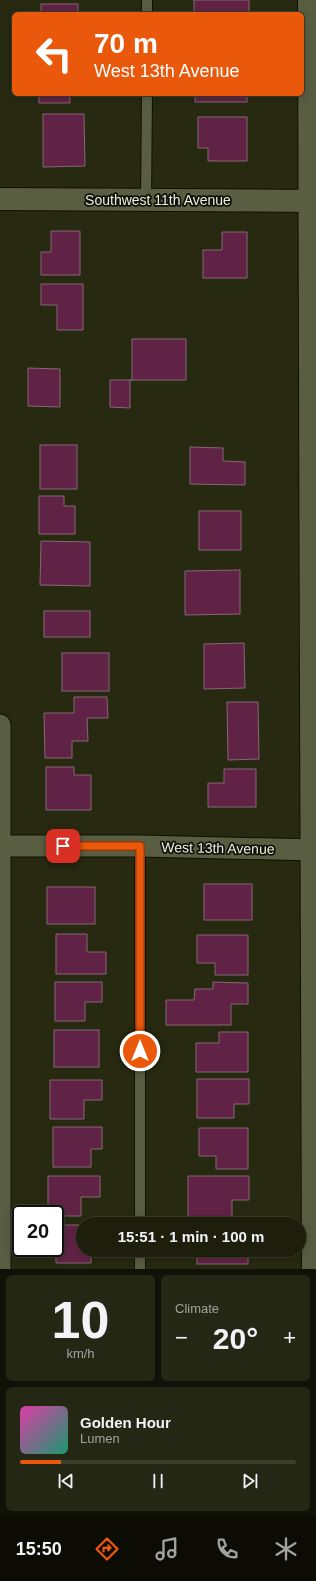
<!DOCTYPE html>
<meta charset="utf-8">
<style>
:root{--surface:#1d1f0c;--page:#252715;--text:#f1f3f6;--muted:#a0a29d;--line:#3b3d2d;--accent:#ea580c}
body{margin:0;font-family:Arial,sans-serif;background:var(--page);color:var(--text);height:100vh;display:flex;flex-direction:column;font-size:15px;white-space:nowrap}
*{box-sizing:border-box;margin:0}
p{font-size:13px;color:var(--muted)}
.icon{flex:none;width:22px;height:22px;fill:none;stroke:currentColor;stroke-width:2;stroke-linecap:round;stroke-linejoin:round}
.map{position:relative;height:1269px;overflow:hidden}
.panel{display:flex;flex-direction:column;gap:6px;padding:6px;background:#101107;flex:1}
.panel>*{flex:none}
.guide{position:absolute;left:12px;top:12px;width:292px;height:84px;border-radius:6px;box-shadow:0 2px 10px #0003,0 0 0 1px var(--line);background:#ea580c;color:#fff;overflow:hidden}
.speed{position:absolute;left:12px;top:1205px;display:flex;gap:8px;font-size:20px;font-weight:700;text-align:center}
.speed>*{display:grid;place-content:center;width:52px;height:52px;border-radius:50%;background:var(--surface);box-shadow:0 2px 10px #0003,0 0 0 1px var(--line);line-height:1}
.speed .limit{border:2px solid #111;border-radius:6px;background:#fff;color:#111}
.pin{position:absolute;display:grid;place-items:center;width:34px;height:34px;color:#fff;margin:-17px;border-radius:8px;box-shadow:0 2px 6px #0006}
.me{position:absolute;width:44px;margin:-22px;rotate:0deg;stroke-linejoin:round;filter:drop-shadow(0 0 3px #0008)}
.turn{display:flex;align-items:center;gap:14px;height:84px;padding:0 16px;font-size:18px}
.turn .icon{width:52px;height:52px;stroke-width:2.5}
.turn b{display:block;font-size:28px;line-height:34px}
.big{font-size:30px;font-weight:700;line-height:1.1}
.panel .widget{flex:1;display:flex;flex-direction:column;justify-content:center;gap:6px;min-width:0;padding:0 14px;border-radius:6px;background:var(--page)}
.panel .dial{align-items:center;gap:0}
.dial b{font-size:52px;line-height:1}
.song{display:flex;align-items:center;gap:12px}
.cover{width:48px;height:48px;border-radius:6px;background:linear-gradient(135deg,hsl(320 70% 55%),hsl(160 70% 35%))}
.played{height:4px;border-radius:2px;background:linear-gradient(90deg,var(--accent) 15%,var(--line) 15%)}
.keys{display:flex;justify-content:space-around;direction:ltr}
.heat{display:flex;justify-content:space-between;align-items:center;font-size:22px;direction:ltr}
.panel .tiles{flex:1;display:grid;gap:6px;grid-template-columns:1fr 1fr}
.widget:last-child{grid-column:span 2}
.trip{position:absolute;left:76px;top:1217px;width:230px;height:40px;border-radius:20px;background:var(--surface);box-shadow:0 2px 10px #0003,0 0 0 1px var(--line);font-weight:700;line-height:40px;text-align:center}
.dock{display:flex;height:64px;justify-content:space-around;align-items:center;background:#0c0c05;color:var(--muted)}
.dock .icon{width:28px;height:28px}
.dock .on{color:var(--accent)}
.dock b{font-size:18px;color:var(--text)}
.map>svg:first-child{display:block}
</style>
<div class="map">
<svg width="316" height="1269" viewBox="0 0 316 1269">
<rect width="100%" height="100%" fill="#272910"/>
<g fill="#612345" stroke="#856876">
<rect x="194" y="0" width="55" height="14"/>
<rect x="41" y="4" width="37" height="10"/>
<rect x="39" y="94" width="31" height="9"/>
<rect x="195" y="94" width="52" height="8"/>
<path d="M43,114H84L85,166L43,167Z"/>
<path d="M198,117H247V161H208V148H198Z"/>
<path d="M51,231H80V275H41V252H51Z"/>
<path d="M222,232H247V278H203V250H222Z"/>
<path d="M41,284H83V330H57V305H41Z"/>
<path d="M132,339H186V380H130V408L110,407V380H132Z"/>
<path d="M28,368L60,369V407L28,406Z"/>
<rect x="40" y="445" width="37" height="44"/>
<path d="M190,447L223,448V461L245,462V485L190,484Z"/>
<path d="M39,496H64V506H75V534H39Z"/>
<rect x="199" y="511" width="42" height="39"/>
<path d="M41,541L90,542V586L40,585Z"/>
<path d="M240,570V614L185,615V571Z"/>
<rect x="44" y="611" width="46" height="26"/>
<path d="M244,643L245,688L204,689V644Z"/>
<rect x="62" y="653" width="47" height="38"/>
<path d="M74,697H107L108,718H87L88,741H72V758H45L44,713H74Z"/>
<path d="M227,702H258L259,759L228,760Z"/>
<path d="M46,767H74V775H91V810H46Z"/>
<path d="M224,769H256V807H208V783H224Z"/>
<rect x="204" y="884" width="48" height="36"/>
<rect x="47" y="887" width="48" height="37"/>
<path d="M56,934H87V952H106V974H56Z"/>
<path d="M197,935H248V975H215V963H197Z"/>
<path d="M55,982H102V1002H85V1021H55Z"/>
<path d="M213,982L248,983V1004H231V1025H166V1000H194L195,989H213Z"/>
<rect x="54" y="1030" width="45" height="37"/>
<path d="M219,1032H248V1072H196V1043H219Z"/>
<path d="M197,1079H249V1104H234V1118H197Z"/>
<path d="M50,1080H102V1100H84V1119H50Z"/>
<path d="M53,1127H102V1149H91V1167H53Z"/>
<path d="M199,1128H248V1169H216V1156H199Z"/>
<path d="M48,1176H100V1197H81V1216H55V1214H48Z"/>
<path d="M188,1176H249V1200H232V1218H188Z"/>
<path d="M56,1225H83V1250H91V1263H56Z"/>
<rect x="197" y="1250" width="51" height="14"/>
</g>
<g fill="none" stroke-linecap="round" stroke-linejoin="round">
<defs>
<g id="lane">
<path d="M147,14V0"/>
<path d="M146,200L147,94"/>
<path d="M140,846V1224"/>
<path d="M140,1250V1269"/>
</g>
<g id="street">
<path d="M0,725V1269"/>
<path d="M0,846H140L316,850"/>
</g>
<g id="secondary">
<path d="M309,0C311,423 310,846 313,1269"/>
<path d="M0,199L316,201"/>
</g>
</defs>
<use href="#lane" stroke="#101200" stroke-width="12"/>
<use href="#street" stroke="#101200" stroke-width="23"/>
<use href="#secondary" stroke="#101200" stroke-width="24"/>
<use href="#lane" stroke="#595d42" stroke-width="10"/>
<use href="#street" stroke="#595d42" stroke-width="21"/>
<use href="#secondary" stroke="#595d42" stroke-width="22"/>
</g>
<g fill="none" stroke-linecap="round" stroke-linejoin="round">
<defs>
<path id="route" d="M63,846H140V1051"/>
</defs>
<use href="#route" stroke="#983908" stroke-width="10"/>
<use href="#route" stroke="#ea580c" stroke-width="7"/>
</g>
<g text-anchor="middle" stroke-width="3.5" stroke-linejoin="round" paint-order="stroke">
<g font-size="14" fill="#eceede" stroke="#101107">
<text x="158" y="205">Southwest 11th Avenue</text>
<text transform="translate(218 848) rotate(1)" y="5">West 13th Avenue</text>
</g>
</g>
</svg>
<div class="speed"><div class="limit">20</div></div>
<div class="pin" style="left:63px;top:846px;background:#d93025"><svg class="icon" aria-label="arrive" viewBox="0 0 24 24"><path d="M6 21V4h12l-3 4 3 4H6"/></svg></div>
<svg class="me" style="left:140px;top:1051px" viewBox="-20 -20 40 40"><circle r="17" fill="#ea580c" stroke="#fff" stroke-width="3"/><path d="M0-11L8 9 0 5-8 9z" fill="#fff"/></svg>
<div class="trip">15:51 · 1 min · 100 m</div>
<div class="guide">
<div class="turn"><svg class="icon" aria-label="left" viewBox="0 0 24 24"><path d="M17 20v-9H6M10 6l-5 5 5 5"/></svg><div><b>70 m</b>West 13th Avenue</div></div>
</div>
</div>
<section class="panel">
<div class="tiles">
<div class="widget dial"><b>10</b><p>km/h</p></div>
<div class="widget"><p>Climate</p>
<div class="heat"><a>−</a><b class="big">20°</b><a>+</a></div>
</div>
<div class="widget">
<div class="song"><i class="cover"></i><div><b>Golden Hour</b><p>Lumen</p></div></div>
<div class="played"></div>
<div class="keys"><svg class="icon" aria-label="previous" viewBox="0 0 24 24"><path d="M18 5L8 12l10 7zM5 5v14"/></svg><svg class="icon" aria-label="pause" viewBox="0 0 24 24"><path d="M8 5v14M16 5v14"/></svg><svg class="icon" aria-label="next" viewBox="0 0 24 24"><path d="M6 5l10 7-10 7zM19 5v14"/></svg></div>
</div>
</div>
</section>
<nav class="dock">
<b>15:50</b>
<svg class="icon on" aria-label="directions" viewBox="0 0 24 24"><path d="M12 3l9 9-9 9-9-9zM9 14v-3h6M13 9l2 2-2 2"/></svg>
<svg class="icon" aria-label="music" viewBox="0 0 24 24"><path d="M9 18V5l10-2v13"/><circle cx="6" cy="18" r="3"/><circle cx="16" cy="16" r="3"/></svg>
<svg class="icon" aria-label="phone" viewBox="0 0 24 24"><path d="M5 4h4l2 5-3 2q2 4 5 5l2-3 5 2v4C11 20 4 13 5 4z"/></svg>
<svg class="icon" aria-label="climate" viewBox="0 0 24 24"><path d="M12 3v18M4 7l16 10M4 17L20 7"/></svg>
</nav>
